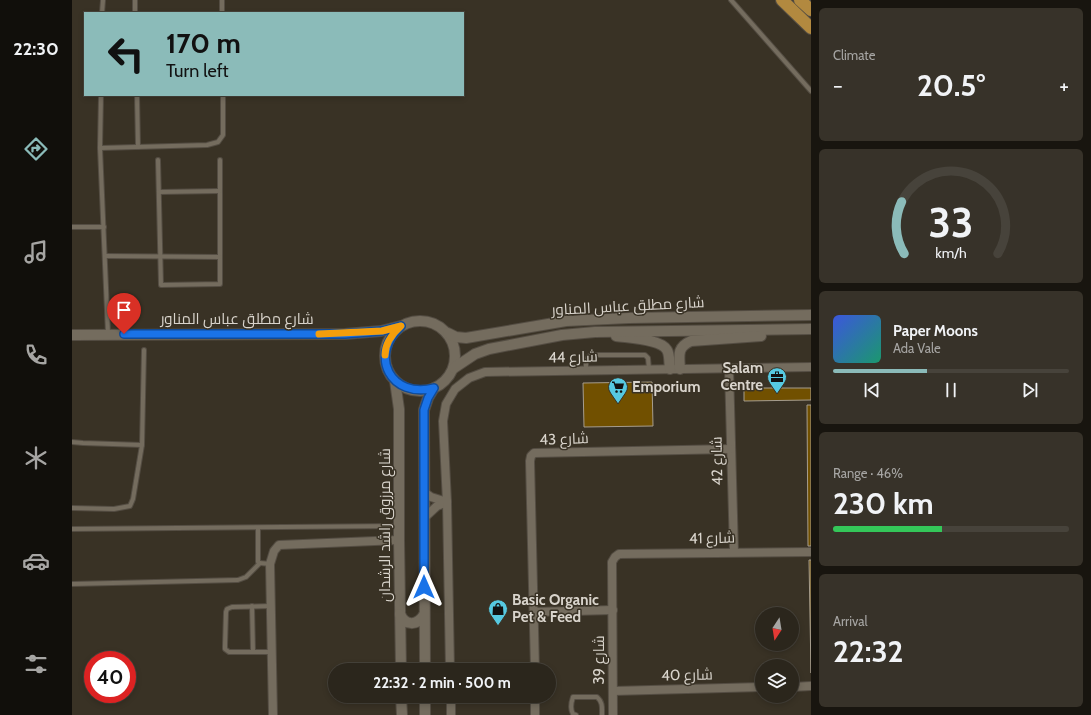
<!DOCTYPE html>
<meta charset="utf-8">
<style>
:root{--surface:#2b261c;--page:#373229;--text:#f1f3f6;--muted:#a6a5a3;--line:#47433b;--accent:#8bbbb9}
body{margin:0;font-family:Cabin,Cairo,sans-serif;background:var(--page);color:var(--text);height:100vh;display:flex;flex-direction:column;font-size:15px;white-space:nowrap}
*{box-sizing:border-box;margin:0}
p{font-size:13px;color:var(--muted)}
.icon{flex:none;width:22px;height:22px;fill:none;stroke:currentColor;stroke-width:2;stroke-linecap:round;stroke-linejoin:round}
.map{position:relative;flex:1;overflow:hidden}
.panel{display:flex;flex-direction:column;gap:8px;padding:8px;background:#18150f;width:280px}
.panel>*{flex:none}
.hud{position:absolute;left:12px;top:12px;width:380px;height:84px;border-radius:0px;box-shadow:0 2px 6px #0003,0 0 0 1px var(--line);background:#8bbbb9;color:#111;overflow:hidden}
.needle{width:26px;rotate:192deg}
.buttons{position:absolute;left:683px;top:607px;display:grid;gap:8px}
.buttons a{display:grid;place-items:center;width:44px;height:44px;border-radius:50%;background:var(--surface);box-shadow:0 2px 6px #0003,0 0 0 1px var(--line);font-size:20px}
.speed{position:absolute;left:12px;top:651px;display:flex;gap:8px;font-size:20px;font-weight:700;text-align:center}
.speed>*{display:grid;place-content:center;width:52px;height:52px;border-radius:50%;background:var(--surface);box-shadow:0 2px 6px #0003,0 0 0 1px var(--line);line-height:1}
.speed .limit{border:6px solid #d22;background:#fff;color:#111}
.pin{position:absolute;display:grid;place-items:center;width:34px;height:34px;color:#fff;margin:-41px -17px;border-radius:50% 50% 50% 0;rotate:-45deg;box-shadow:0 0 4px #0007}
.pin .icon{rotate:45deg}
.me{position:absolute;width:44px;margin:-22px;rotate:0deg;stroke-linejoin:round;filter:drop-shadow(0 0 3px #0008)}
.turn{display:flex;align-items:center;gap:14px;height:84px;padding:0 16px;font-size:18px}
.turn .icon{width:52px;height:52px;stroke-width:2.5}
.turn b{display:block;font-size:28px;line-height:34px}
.big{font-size:30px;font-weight:800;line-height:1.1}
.panel .tile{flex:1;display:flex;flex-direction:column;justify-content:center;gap:6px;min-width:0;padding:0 14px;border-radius:6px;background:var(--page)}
.panel .dial{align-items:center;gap:0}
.dial svg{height:104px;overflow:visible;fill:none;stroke:var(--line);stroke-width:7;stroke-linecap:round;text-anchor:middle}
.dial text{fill:var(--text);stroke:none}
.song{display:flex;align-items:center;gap:12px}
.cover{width:48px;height:48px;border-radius:6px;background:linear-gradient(135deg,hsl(230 70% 55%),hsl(160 70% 35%))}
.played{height:4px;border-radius:2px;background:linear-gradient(90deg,var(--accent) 40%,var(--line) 40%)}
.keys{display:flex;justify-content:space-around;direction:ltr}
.heat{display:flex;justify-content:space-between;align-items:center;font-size:22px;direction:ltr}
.charge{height:6px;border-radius:3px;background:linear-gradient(90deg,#34c759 46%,var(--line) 0)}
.trip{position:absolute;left:256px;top:663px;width:228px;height:40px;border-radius:20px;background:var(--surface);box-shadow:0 2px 6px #0003,0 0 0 1px var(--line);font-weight:800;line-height:40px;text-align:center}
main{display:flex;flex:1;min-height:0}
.menu{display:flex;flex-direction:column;width:72px;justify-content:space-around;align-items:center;background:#110f0b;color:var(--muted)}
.menu .icon{width:28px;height:28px}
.menu .active{color:var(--accent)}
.menu b{font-size:18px;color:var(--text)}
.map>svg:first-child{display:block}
</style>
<main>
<nav class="menu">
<b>22:30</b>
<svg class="icon active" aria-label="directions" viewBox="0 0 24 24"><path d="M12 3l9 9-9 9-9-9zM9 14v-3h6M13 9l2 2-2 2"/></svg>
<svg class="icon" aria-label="music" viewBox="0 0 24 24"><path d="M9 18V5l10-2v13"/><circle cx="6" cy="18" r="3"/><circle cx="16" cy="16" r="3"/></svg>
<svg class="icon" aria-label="phone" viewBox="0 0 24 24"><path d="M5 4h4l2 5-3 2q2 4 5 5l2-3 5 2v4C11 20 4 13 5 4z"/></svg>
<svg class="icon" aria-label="climate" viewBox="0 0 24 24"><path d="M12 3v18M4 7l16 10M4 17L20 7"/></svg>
<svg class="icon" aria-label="car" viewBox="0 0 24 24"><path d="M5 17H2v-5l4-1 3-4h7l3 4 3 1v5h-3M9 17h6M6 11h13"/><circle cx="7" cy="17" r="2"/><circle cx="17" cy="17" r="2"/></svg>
<svg class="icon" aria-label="filters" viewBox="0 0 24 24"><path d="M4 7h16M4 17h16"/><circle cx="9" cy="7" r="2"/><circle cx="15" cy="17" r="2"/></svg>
</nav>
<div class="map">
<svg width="739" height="715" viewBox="0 0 739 715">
<rect width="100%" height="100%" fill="#393225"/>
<g fill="#715000" stroke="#a69d8e">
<path d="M580,382L581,426L512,427L511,383Z"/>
<path d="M672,388H739V400L672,401Z"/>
<path d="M735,405H739V546H736Z"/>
<path d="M737,560H739V673Z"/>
</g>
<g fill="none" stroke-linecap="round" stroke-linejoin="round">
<defs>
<g id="service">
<path d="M63,0V13"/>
<path d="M150,0V13"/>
<path d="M659,0L739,91"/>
<path d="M30,13L31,0"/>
<path d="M29,95L28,148L36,334"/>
<path d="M65,95L66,147"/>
<path d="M28,148L135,145L146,142L151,135V95"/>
<path d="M86,160L89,285L148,284V160"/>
<path d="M87,192L148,191"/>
<path d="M0,227H32"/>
<path d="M33,256L148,257"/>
<path d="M514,370C514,363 513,356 521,355H573L576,358L577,369"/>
<path d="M0,442L11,443L70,445"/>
<path d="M0,508L42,509L58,506L61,499L70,445L72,350"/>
<path d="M186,528V562L188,563L198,564"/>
<path d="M0,529L327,526"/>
<path d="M0,584L166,580L174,577L188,563"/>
<path d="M180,606L181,652"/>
<path d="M199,606L160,607L155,609L154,612L153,646V649L157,652H200"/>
<path d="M504,715L501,714C498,709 499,703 501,697H525C531,702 530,708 530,715"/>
</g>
<g id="minor">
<path d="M657,369L662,552"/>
<path d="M352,492L359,497L375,502"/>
<path d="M352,518L365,506L375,502"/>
<path d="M462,612L541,610"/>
<path d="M378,670L375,502L371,421L374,404L383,389L397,378L413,372L739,367"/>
<path d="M463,670L458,461L459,456L462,453L659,449"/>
<path d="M720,687L739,686"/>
<path d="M541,691L690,687"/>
<path d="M379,696V715"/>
<path d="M463,696V715"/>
<path d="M201,715L198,564L202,551L207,545L327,540"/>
<path d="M541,715L540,562L543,557L547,554L739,552"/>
</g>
<g id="tertiary">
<circle cx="348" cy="356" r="35"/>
<path d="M376,333L384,337L394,338L494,321L557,318L739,315"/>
<path d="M0,335L273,334L309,331L329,326"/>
<path d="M544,336C557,338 589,339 595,350C598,355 597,363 598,369"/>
<path d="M382,368L403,354L417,349L490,335L523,332L739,329"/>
<path d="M608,369C607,355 605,347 619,341L689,336"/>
<path d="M323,381L327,409V540L329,670"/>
<path d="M328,614C333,626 345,626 352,615"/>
<path d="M353,670L352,410L356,398L362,388"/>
<path d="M329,696L330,715"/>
<path d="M353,696V715"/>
</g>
<g id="motorway">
<path d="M710,0L739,28"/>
<path d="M728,0L739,10"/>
</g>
</defs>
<use href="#service" stroke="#544d43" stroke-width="6"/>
<use href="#minor" stroke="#544d43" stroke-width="10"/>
<use href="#tertiary" stroke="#544d43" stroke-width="12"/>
<use href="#motorway" stroke="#544d43" stroke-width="14"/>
<use href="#service" stroke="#746c5e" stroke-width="4"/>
<use href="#minor" stroke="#746c5e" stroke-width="8"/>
<use href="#tertiary" stroke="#746c5e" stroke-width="10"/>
<use href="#motorway" stroke="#b2893f" stroke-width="12"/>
</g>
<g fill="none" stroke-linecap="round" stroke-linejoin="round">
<defs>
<path id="route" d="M52,334H273L310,331L329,326C296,356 319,399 362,388L356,398L352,410V587"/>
</defs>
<use href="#route" stroke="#114b97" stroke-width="10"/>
<use href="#route" stroke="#1a73e8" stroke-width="7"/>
<path stroke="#f59e0b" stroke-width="7" d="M247,334L310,331L329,326C320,334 313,343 313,355"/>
</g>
<defs>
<symbol id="office-pin" viewBox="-11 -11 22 30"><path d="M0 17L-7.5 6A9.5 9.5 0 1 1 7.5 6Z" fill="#56c9e1" stroke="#393225"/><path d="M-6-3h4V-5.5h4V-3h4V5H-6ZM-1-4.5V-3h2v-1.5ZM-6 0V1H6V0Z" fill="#111"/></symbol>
<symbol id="supermarket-pin" viewBox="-11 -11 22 30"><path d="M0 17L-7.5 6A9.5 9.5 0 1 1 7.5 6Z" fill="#56c9e1" stroke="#393225"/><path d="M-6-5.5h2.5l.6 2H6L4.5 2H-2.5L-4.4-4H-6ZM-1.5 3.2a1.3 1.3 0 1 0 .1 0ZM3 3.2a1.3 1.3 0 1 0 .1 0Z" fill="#111"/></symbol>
<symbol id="shop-pin" viewBox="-11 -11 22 30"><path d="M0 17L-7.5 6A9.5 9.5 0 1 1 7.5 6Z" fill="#56c9e1" stroke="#393225"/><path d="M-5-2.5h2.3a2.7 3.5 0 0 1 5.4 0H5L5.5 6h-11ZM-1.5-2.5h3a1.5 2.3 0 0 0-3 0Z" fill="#111"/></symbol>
</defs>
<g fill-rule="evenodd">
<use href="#office-pin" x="694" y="366" width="22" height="30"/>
<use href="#supermarket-pin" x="535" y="376" width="22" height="30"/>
<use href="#shop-pin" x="415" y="598" width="22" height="30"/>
</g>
<g text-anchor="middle" stroke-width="3" stroke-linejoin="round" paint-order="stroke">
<g font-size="15" fill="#d9d4cc" stroke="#393225">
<text transform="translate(556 306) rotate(-3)" y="5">شارع مطلق عباس المناور</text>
<text x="165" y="324">شارع مطلق عباس المناور</text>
<text transform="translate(501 357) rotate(-1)" y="5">شارع 44</text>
<text transform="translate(492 439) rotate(-2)" y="5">شارع 43</text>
<text transform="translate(645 461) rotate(-91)" y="5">شارع 42</text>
<text transform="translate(313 525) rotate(-90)" y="5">شارع مرزوق راشد الرشدان</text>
<text transform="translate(640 538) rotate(-1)" y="5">شارع 41</text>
<text transform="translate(527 660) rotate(-90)" y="5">شارع 39</text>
<text transform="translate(615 675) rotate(-1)" y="5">شارع 40</text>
</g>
<g font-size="15" font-weight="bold" fill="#d9d4cc" stroke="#393225" text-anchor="start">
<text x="691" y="373" text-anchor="end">Salam<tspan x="691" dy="17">Centre</tspan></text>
<text x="560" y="392">Emporium</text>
<text x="440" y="605">Basic Organic<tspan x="440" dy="17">Pet &amp; Feed</tspan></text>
</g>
</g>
</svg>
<div class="buttons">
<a><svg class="needle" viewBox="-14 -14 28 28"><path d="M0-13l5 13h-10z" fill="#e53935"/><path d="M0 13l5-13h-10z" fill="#a6a5a3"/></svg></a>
<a><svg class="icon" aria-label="layers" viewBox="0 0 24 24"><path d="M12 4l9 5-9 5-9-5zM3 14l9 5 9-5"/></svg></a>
</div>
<div class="speed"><div class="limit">40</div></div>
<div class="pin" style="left:52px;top:334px;background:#d93025"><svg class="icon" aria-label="arrive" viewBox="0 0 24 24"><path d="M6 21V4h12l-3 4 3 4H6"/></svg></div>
<svg class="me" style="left:352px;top:587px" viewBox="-20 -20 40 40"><path d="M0-17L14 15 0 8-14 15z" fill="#1a73e8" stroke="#fff" stroke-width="4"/></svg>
<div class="trip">22:32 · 2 min · 500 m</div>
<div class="hud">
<div class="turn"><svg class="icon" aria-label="left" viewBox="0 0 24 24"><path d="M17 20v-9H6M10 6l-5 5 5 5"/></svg><div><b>170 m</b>Turn left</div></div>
</div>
</div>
<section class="panel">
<div class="tile"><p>Climate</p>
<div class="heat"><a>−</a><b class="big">20.5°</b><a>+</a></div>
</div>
<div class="tile dial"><svg viewBox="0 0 100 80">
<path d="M14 69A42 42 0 1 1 86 69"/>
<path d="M14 69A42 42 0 0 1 12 29" stroke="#8bbbb9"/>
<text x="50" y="56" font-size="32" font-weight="700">33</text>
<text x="50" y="72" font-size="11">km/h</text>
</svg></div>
<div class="tile">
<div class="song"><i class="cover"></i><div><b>Paper Moons</b><p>Ada Vale</p></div></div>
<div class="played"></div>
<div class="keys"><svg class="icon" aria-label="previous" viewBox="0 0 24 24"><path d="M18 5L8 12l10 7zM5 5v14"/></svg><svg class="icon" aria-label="pause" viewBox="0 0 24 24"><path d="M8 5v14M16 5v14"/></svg><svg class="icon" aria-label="next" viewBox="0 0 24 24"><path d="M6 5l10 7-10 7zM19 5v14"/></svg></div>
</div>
<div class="tile"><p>Range · 46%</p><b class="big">230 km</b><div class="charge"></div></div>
<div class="tile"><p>Arrival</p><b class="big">22:32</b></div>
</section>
</main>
